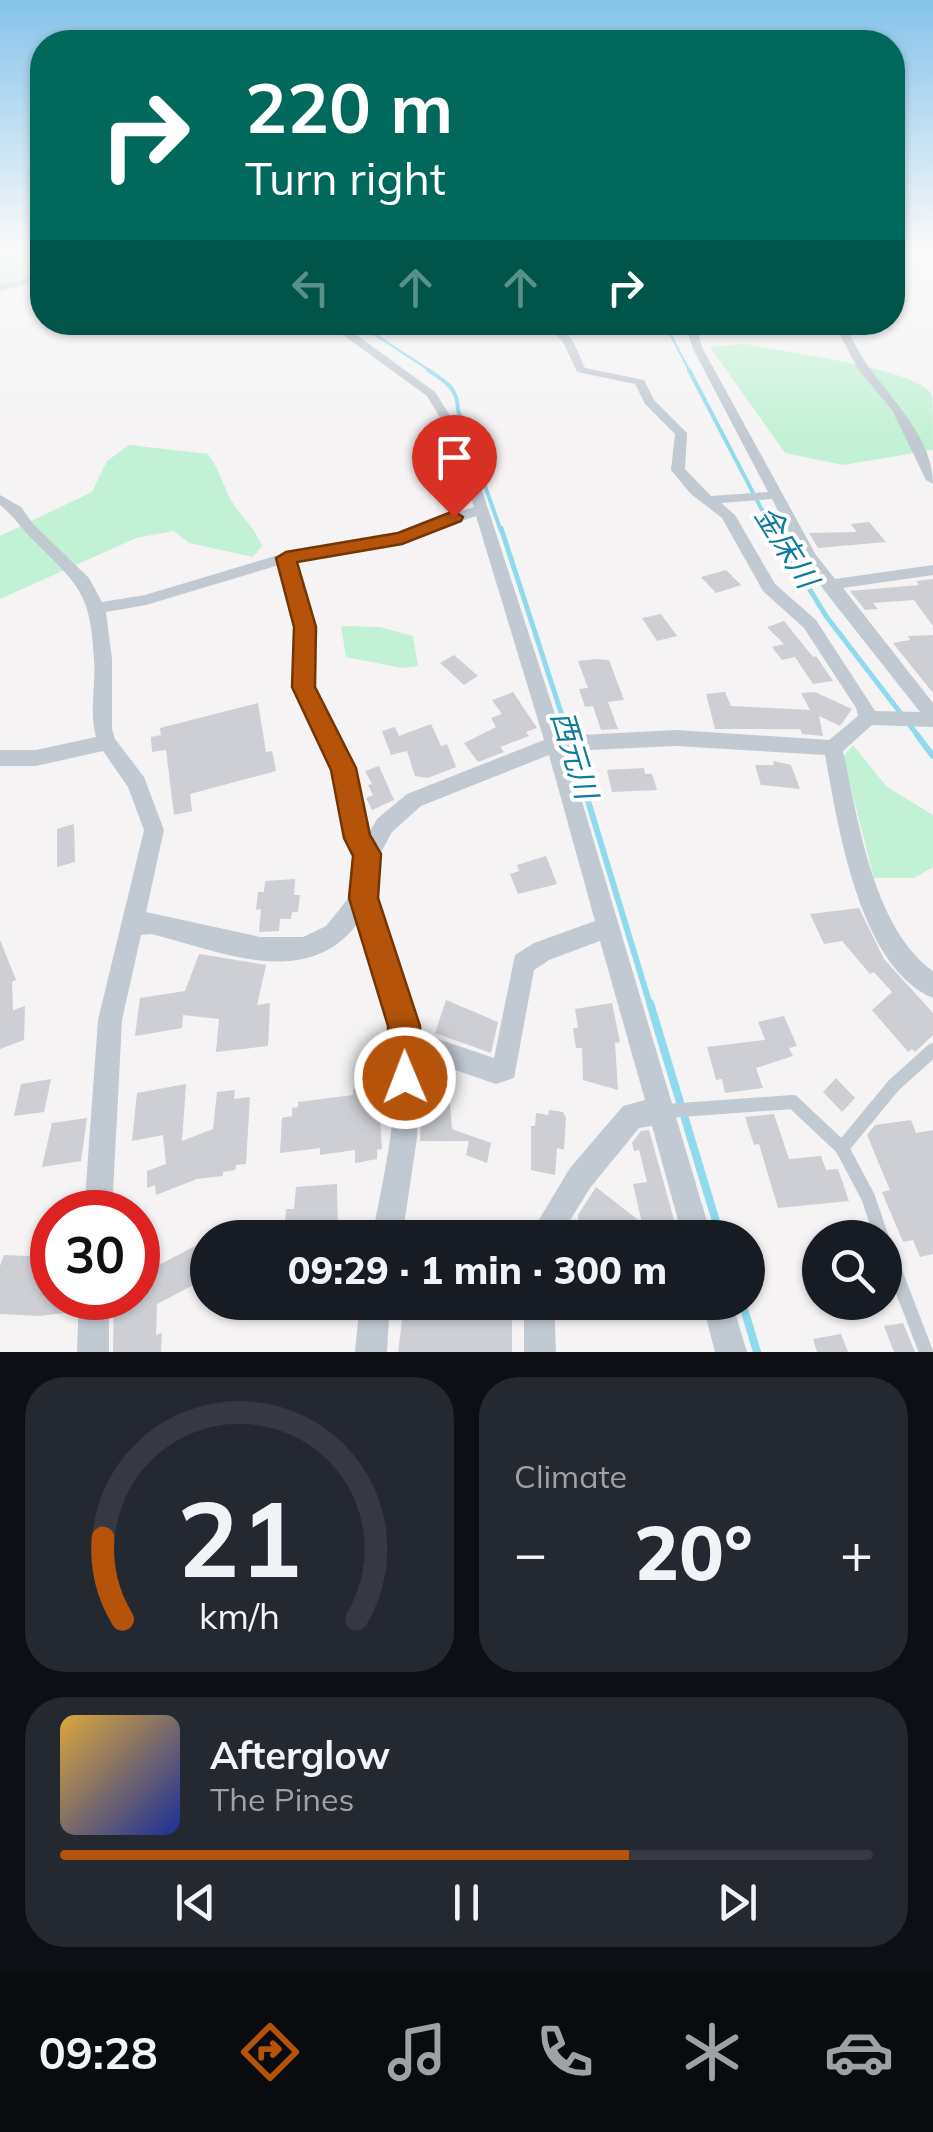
<!DOCTYPE html>
<meta charset="utf-8">
<style>
:root{--surface:#171b24;--page:#242831;--text:#f1f3f6;--muted:#9ea1a6;--line:#363941;--accent:#b45309}
body{margin:0;font-family:Mulish,"Noto Sans JP",sans-serif;background:var(--page);color:var(--text);height:100vh;display:flex;flex-direction:column;font-size:38px;white-space:nowrap}
*{box-sizing:border-box;margin:0}
p{font-size:32px;color:var(--muted)}
.icon{flex:none;width:55px;height:55px;fill:none;stroke:currentColor;stroke-width:2;stroke-linecap:round;stroke-linejoin:round}
.map{position:relative;height:1352px;overflow:hidden}
.details{display:flex;flex-direction:column;gap:25px;padding:25px;background:#0d0f14;flex:1}
.details>*{flex:none}
.guide{position:absolute;left:30px;top:30px;width:875px;height:305px;border-radius:40px;box-shadow:0 2px 8px #0004;background:#00695c;color:#fff;overflow:hidden}
.fabs{position:absolute;left:802px;top:1220px;display:grid;gap:20px}
.fabs a{display:grid;place-items:center;width:100px;height:100px;border-radius:50%;background:var(--surface);box-shadow:0 2px 8px #0004;font-size:50px}
.speed{position:absolute;left:30px;top:1190px;display:flex;gap:20px;font-size:50px;font-weight:700;text-align:center}
.speed>*{display:grid;place-content:center;width:130px;height:130px;border-radius:50%;background:var(--surface);box-shadow:0 2px 8px #0004;line-height:1}
.speed .limit{border:15px solid #d22;background:#fff;color:#111}
.pin{position:absolute;display:grid;place-items:center;width:85px;height:85px;color:#fff;margin:-102px -42px;border-radius:50% 50% 50% 0;rotate:-45deg;box-shadow:0 0 10px #0007}
.pin .icon{rotate:45deg}
.me{position:absolute;width:110px;margin:-55px;rotate:359deg;stroke-linejoin:round;filter:drop-shadow(0 0 8px #0008)}
.turn{display:flex;align-items:center;gap:35px;height:210px;padding:0 50px;font-size:45px}
.turn .icon{width:130px;height:130px;stroke-width:2.5}
.turn b{display:block;font-size:70px;line-height:85px}
.lanes{display:flex;align-items:center;height:95px;padding:0 50px;background:#0003;justify-content:center;gap:50px;direction:ltr}
.lanes .off{opacity:.35}
.big{font-size:75px;font-weight:800;line-height:1.1}
.details .card{flex:1;display:flex;flex-direction:column;justify-content:center;gap:15px;min-width:0;padding:0 35px;border-radius:40px;background:var(--page)}
.details .dial{align-items:center;gap:0}
.dial svg{height:260px;overflow:visible;fill:none;stroke:var(--line);stroke-width:7;stroke-linecap:round;text-anchor:middle}
.dial text{fill:var(--text);stroke:none}
.song{display:flex;align-items:center;gap:30px}
.cover{width:120px;height:120px;border-radius:15px;background:linear-gradient(135deg,hsl(40 70% 55%),hsl(230 70% 35%))}
.played{height:10px;border-radius:5px;background:linear-gradient(90deg,var(--accent) 70%,var(--line) 70%)}
.keys{display:flex;justify-content:space-around;direction:ltr}
.heat{display:flex;justify-content:space-between;align-items:center;font-size:55px;direction:ltr}
.details .tiles{flex:1;display:grid;gap:25px;grid-template-columns:1fr 1fr}
.card:last-child{grid-column:span 2}
.trip{position:absolute;left:190px;top:1220px;width:575px;height:100px;border-radius:50px;background:var(--surface);box-shadow:0 2px 8px #0004;font-weight:800;line-height:100px;text-align:center}
.tabs{display:flex;height:160px;justify-content:space-around;align-items:center;background:#090b0e;color:var(--muted)}
.tabs .icon{width:70px;height:70px}
.tabs .active{color:var(--accent)}
.tabs b{font-size:45px;color:var(--text)}
.map>svg:first-child{display:block}
</style>
<div class="map">
<svg width="933" height="1352" viewBox="0 0 933 1352">
<rect width="100%" height="100%" fill="#f5f3f3"/>
<g fill="#c3f1d5">
<path d="M0,249H42V277L0,287Z"/>
<path d="M745,344C777,351 920,368 932,395C933,408 933,435 933,450L843,465L785,453L710,347Z"/>
<path d="M129,445L208,454C220,470 224,489 234,505C244,520 255,528 262,546L253,557L189,543L174,531L136,538L0,599V536L92,492L107,461Z"/>
<path d="M341,626L380,627L413,636L418,666L402,668L346,657Z"/>
<path d="M853,745L887,787L933,815V867L914,878H874L843,757Z"/>
</g>
<g fill="none" stroke-linecap="round" stroke-linejoin="round">
<g stroke="#90daee" stroke-width="2.5">
<path d="M356,322L432,372"/>
<path d="M664,322L690,372"/>
</g>
<g stroke="#90daee" stroke-width="4">
<path d="M428,370C445,381 458,388 458,410L501,531"/>
<path d="M689,370L773,531"/>
</g>
<g stroke="#90daee" stroke-width="5">
<path d="M501,528L569,737"/>
<path d="M772,528L826,616L919,737"/>
</g>
<g stroke="#90daee" stroke-width="6">
<path d="M568,735L650,1005"/>
<path d="M917,735L933,756"/>
</g>
<g stroke="#90daee" stroke-width="8">
<path d="M650,1003L721,1238"/>
<path d="M742,1302L757,1352"/>
</g>
</g>
<g fill="#cdcfd5">
<path d="M869,522L886,542L818,548L809,533L857,532L851,524Z"/>
<path d="M726,570L741,585L716,593L701,577Z"/>
<path d="M933,579V626L914,600L873,603L878,609L865,610L850,591L919,585L916,581Z"/>
<path d="M661,614L677,636L657,641L642,618Z"/>
<path d="M784,621L813,657L816,656L833,681L813,684L795,657L782,660L772,647L784,644L767,627Z"/>
<path d="M933,635V693L893,643L910,640L908,636Z"/>
<path d="M454,655L478,676L464,685L440,663Z"/>
<path d="M596,659L609,660L624,700L608,702L618,729L601,730L593,706L585,707L579,689L588,688L578,661Z"/>
<path d="M513,692L537,728L526,732L529,736L500,747L504,752L478,762L464,743L496,727L491,718L502,714L492,700Z"/>
<path d="M725,692L731,706L810,710L801,693L815,692L852,709L840,726L819,716L823,736L802,734L800,729H715L706,694Z"/>
<path d="M258,703L266,752L272,751L276,771L190,794L192,811L174,815L166,750L152,752L151,737L161,735L160,728Z"/>
<path d="M431,724L441,746L447,744L456,767L428,778L415,776L407,751L391,755L382,731L395,727L399,736Z"/>
<path d="M773,761L791,765L800,789L761,785L755,765H774Z"/>
<path d="M379,766L394,800L372,810L366,798L373,795L368,785L372,784L365,771Z"/>
<path d="M644,768L645,774H652L657,790L612,792L607,770Z"/>
<path d="M74,824L75,862L57,867V829Z"/>
<path d="M546,856L557,884L518,894L510,874L519,871L517,865Z"/>
<path d="M295,879L294,895H300L298,912H292L291,919H280L279,931L259,932L261,909L256,910L258,892H264L265,881Z"/>
<path d="M859,908L884,959L933,1013V1035L915,1052L912,1049L908,1052L872,1010L892,992L874,972L870,974L842,941L824,944L810,914Z"/>
<path d="M0,940L16,980L12,982L13,1010L25,1006L24,1040L0,1049Z"/>
<path d="M199,954L266,965L257,1005L270,1003L268,1046L216,1052L219,1019L183,1015L182,1028L135,1036L140,998L185,991Z"/>
<path d="M446,1000L498,1022L491,1053L435,1033Z"/>
<path d="M612,1003L620,1042L615,1043L618,1090L583,1080L582,1048H576L573,1028H578L575,1009Z"/>
<path d="M784,1016L797,1046L789,1048L793,1056L756,1068L763,1088L725,1093L722,1079L716,1080L707,1047L765,1040L758,1022Z"/>
<path d="M424,1063L435,1067L428,1084L448,1082L452,1129L491,1143L487,1163L466,1155L469,1141H420Z"/>
<path d="M836,1078L855,1098L842,1112L823,1092Z"/>
<path d="M51,1079L44,1112L14,1116L21,1084Z"/>
<path d="M392,1083L389,1116L380,1117L382,1149L377,1150V1159L355,1163V1150L320,1155V1148L280,1153L282,1118L292,1116V1108L298,1107V1102L353,1095V1089Z"/>
<path d="M186,1084L182,1141L213,1129L217,1092L235,1090L234,1099L250,1097L246,1164L236,1165L235,1170L223,1172V1176L197,1179L156,1195L155,1185L147,1188V1171L166,1164L163,1135L132,1141L137,1093Z"/>
<path d="M549,1110L563,1112L566,1118L564,1150L557,1148L555,1175L531,1170V1126H535L536,1113L548,1115Z"/>
<path d="M774,1114L789,1159L821,1156L826,1170L838,1169L849,1201L778,1208L759,1144L754,1145L745,1117Z"/>
<path d="M87,1118L81,1161L42,1167L52,1123Z"/>
<path d="M911,1120L916,1133L933,1130V1254L920,1257L913,1240L903,1242L882,1192L890,1190L867,1135L875,1125Z"/>
<path d="M649,1130L676,1227L626,1238H578V1215L596,1187L642,1223L633,1184L647,1182L639,1150L634,1151L632,1143L641,1131Z"/>
<path d="M337,1184L338,1227L329,1228L328,1238H284L286,1209H294L296,1187Z"/>
<path d="M522,1224L523,1238H480V1225Z"/>
<path d="M197,1245L203,1280L157,1304L156,1335L162,1333L161,1352H113L114,1298H138V1262L159,1256V1265Z"/>
<path d="M4,1255L52,1257V1298H75L71,1312L40,1316L0,1314V1266Z"/>
<path d="M413,1302H512V1352H398L403,1313L412,1314Z"/>
<path d="M903,1323L915,1352H894L884,1326Z"/>
<path d="M841,1334L848,1352H817L813,1339Z"/>
</g>
<g fill="none" stroke-linecap="round" stroke-linejoin="round">
<g stroke="#c1cad2" stroke-width="14">
<path d="M667,1111L793,1102L842,1148L868,1197L882,1238"/>
<path d="M842,1148L894,1085L933,1050"/>
<path d="M885,1245L926,1352"/>
</g>
<g fill="#c1cad2" fill-rule="evenodd">
<path d="M42,275V281L0,291V285Z"/>
<path d="M304,322H324L347,328L435,392L466,441L562,736L676,730L829,740L858,716L856,708L804,628L763,591L722,518L691,494L671,470L675,434L645,404L635,384L577,372L563,342L545,322H556L573,341L585,368L644,380L654,400L687,433L685,469L711,496L768,492L693,349L684,322H694L703,349L816,555L835,579L933,565V575L843,588L933,703V727L872,725L843,751C858,819 873,928 933,971V998C859,967 838,826 825,755L676,746L567,751L712,1238H683L652,1126L639,1128L590,1188L559,1238H528L570,1168L623,1106L645,1100L600,941L549,960L534,970L514,1078L496,1084L420,1058L417,1138L402,1238H372C384,1173 401,1105 394,1039C389,998 371,960 360,920C309,993 220,951 151,934L141,935L122,1020L112,1212H84L98,1020L144,830L128,787L103,751L36,766H0V750H36L96,737C89,713 96,684 94,659C91,591 77,584 32,539C21,528 13,515 0,505V495L21,507L34,525L89,578L102,602L145,595L285,553L399,534L474,507L454,441L427,396L339,332ZM772,499L802,557L823,589L920,712L875,711L816,620L775,584L735,515L721,503ZM476,516L544,740L407,794L377,819L367,836L353,768L313,687V627L294,561L402,543ZM279,565L297,627L295,687L333,768L347,838L358,859L355,890L326,926L303,937H260L146,912L164,830L144,777L115,739L112,729V659L106,612L146,605ZM549,755L595,921L534,943L515,955L494,1058L417,1032L412,1006L380,911L376,881L380,854L392,832L421,806Z"/>
<path d="M833,322H843C852,338 860,356 871,370C895,403 933,440 933,484L926,480L892,410L858,369Z"/>
<path d="M79,1298H109V1352H77Z"/>
<path d="M360,1302H390L387,1352H355Z"/>
<path d="M524,1302H554L556,1352H524Z"/>
<path d="M702,1302H732L747,1352H715Z"/>
</g>
</g>
<linearGradient id="sky" x2="0" y2="1"><stop stop-color="#85c3ea"/><stop offset="0.57" stop-color="#fafafa"/><stop offset="1" stop-color="#fafafa" stop-opacity="0"/></linearGradient>
<rect width="933" height="438" fill="url(#sky)"/>
<path fill="#b45309" stroke="#753606" stroke-width="2.5" d="M454,511L463,517L461,521L402,544L297,562L316,627L315,687L356,768L370,835L381,854L378,898L420,1026L422,1078L417,1090L405,1095L393,1090L388,1078V1026L349,898L353,856L344,838L331,770L292,687L294,627L276,558L286,552L398,533Z"/>
<g text-anchor="middle" stroke-width="8" stroke-linejoin="round" paint-order="stroke">
<g font-size="30" font-style="italic" fill="#0c7c9b" stroke="#fff">
<text transform="translate(786 547) rotate(58)" y="10">金床川</text>
<text transform="translate(574 755) rotate(73)" y="10">西元川</text>
</g>
</g>
</svg>
<div class="fabs">
<a><svg class="icon" aria-label="search" viewBox="0 0 24 24"><circle cx="10" cy="10" r="6"/><path d="M15 15l6 6"/></svg></a>
</div>
<div class="speed"><div class="limit">30</div></div>
<div class="pin" style="left:454px;top:517px;background:#d93025"><svg class="icon" aria-label="arrive" viewBox="0 0 24 24"><path d="M6 21V4h12l-3 4 3 4H6"/></svg></div>
<svg class="me" style="left:405px;top:1078px" viewBox="-20 -20 40 40"><circle r="17" fill="#b45309" stroke="#fff" stroke-width="3"/><path d="M0-11L8 9 0 5-8 9z" fill="#fff"/></svg>
<div class="trip">09:29 · 1 min · 300 m</div>
<div class="guide">
<div class="turn"><svg class="icon" aria-label="right" viewBox="0 0 24 24"><path d="M7 20v-9h11M14 6l5 5-5 5"/></svg><div><b>220 m</b>Turn right</div></div>
<div class="lanes"><svg class="icon off" aria-label="left" viewBox="0 0 24 24"><path d="M17 20v-9H6M10 6l-5 5 5 5"/></svg><svg class="icon off" aria-label="ahead" viewBox="0 0 24 24"><path d="M12 20V5M6 11l6-6 6 6"/></svg><svg class="icon off" aria-label="ahead" viewBox="0 0 24 24"><path d="M12 20V5M6 11l6-6 6 6"/></svg><svg class="icon" aria-label="right" viewBox="0 0 24 24"><path d="M7 20v-9h11M14 6l5 5-5 5"/></svg></div>
</div>
</div>
<section class="details">
<div class="tiles">
<div class="card dial"><svg viewBox="0 0 100 80">
<path d="M14 69A42 42 0 1 1 86 69"/>
<path d="M14 69A42 42 0 0 1 8 44" stroke="#b45309"/>
<text x="50" y="56" font-size="32" font-weight="700">21</text>
<text x="50" y="72" font-size="11">km/h</text>
</svg></div>
<div class="card"><p>Climate</p>
<div class="heat"><a>−</a><b class="big">20°</b><a>+</a></div>
</div>
<div class="card">
<div class="song"><i class="cover"></i><div><b>Afterglow</b><p>The Pines</p></div></div>
<div class="played"></div>
<div class="keys"><svg class="icon" aria-label="previous" viewBox="0 0 24 24"><path d="M18 5L8 12l10 7zM5 5v14"/></svg><svg class="icon" aria-label="pause" viewBox="0 0 24 24"><path d="M8 5v14M16 5v14"/></svg><svg class="icon" aria-label="next" viewBox="0 0 24 24"><path d="M6 5l10 7-10 7zM19 5v14"/></svg></div>
</div>
</div>
</section>
<nav class="tabs">
<b>09:28</b>
<svg class="icon active" aria-label="directions" viewBox="0 0 24 24"><path d="M12 3l9 9-9 9-9-9zM9 14v-3h6M13 9l2 2-2 2"/></svg>
<svg class="icon" aria-label="music" viewBox="0 0 24 24"><path d="M9 18V5l10-2v13"/><circle cx="6" cy="18" r="3"/><circle cx="16" cy="16" r="3"/></svg>
<svg class="icon" aria-label="phone" viewBox="0 0 24 24"><path d="M5 4h4l2 5-3 2q2 4 5 5l2-3 5 2v4C11 20 4 13 5 4z"/></svg>
<svg class="icon" aria-label="climate" viewBox="0 0 24 24"><path d="M12 3v18M4 7l16 10M4 17L20 7"/></svg>
<svg class="icon" aria-label="car" viewBox="0 0 24 24"><path d="M5 17H2v-5l4-1 3-4h7l3 4 3 1v5h-3M9 17h6M6 11h13"/><circle cx="7" cy="17" r="2"/><circle cx="17" cy="17" r="2"/></svg>
</nav>
